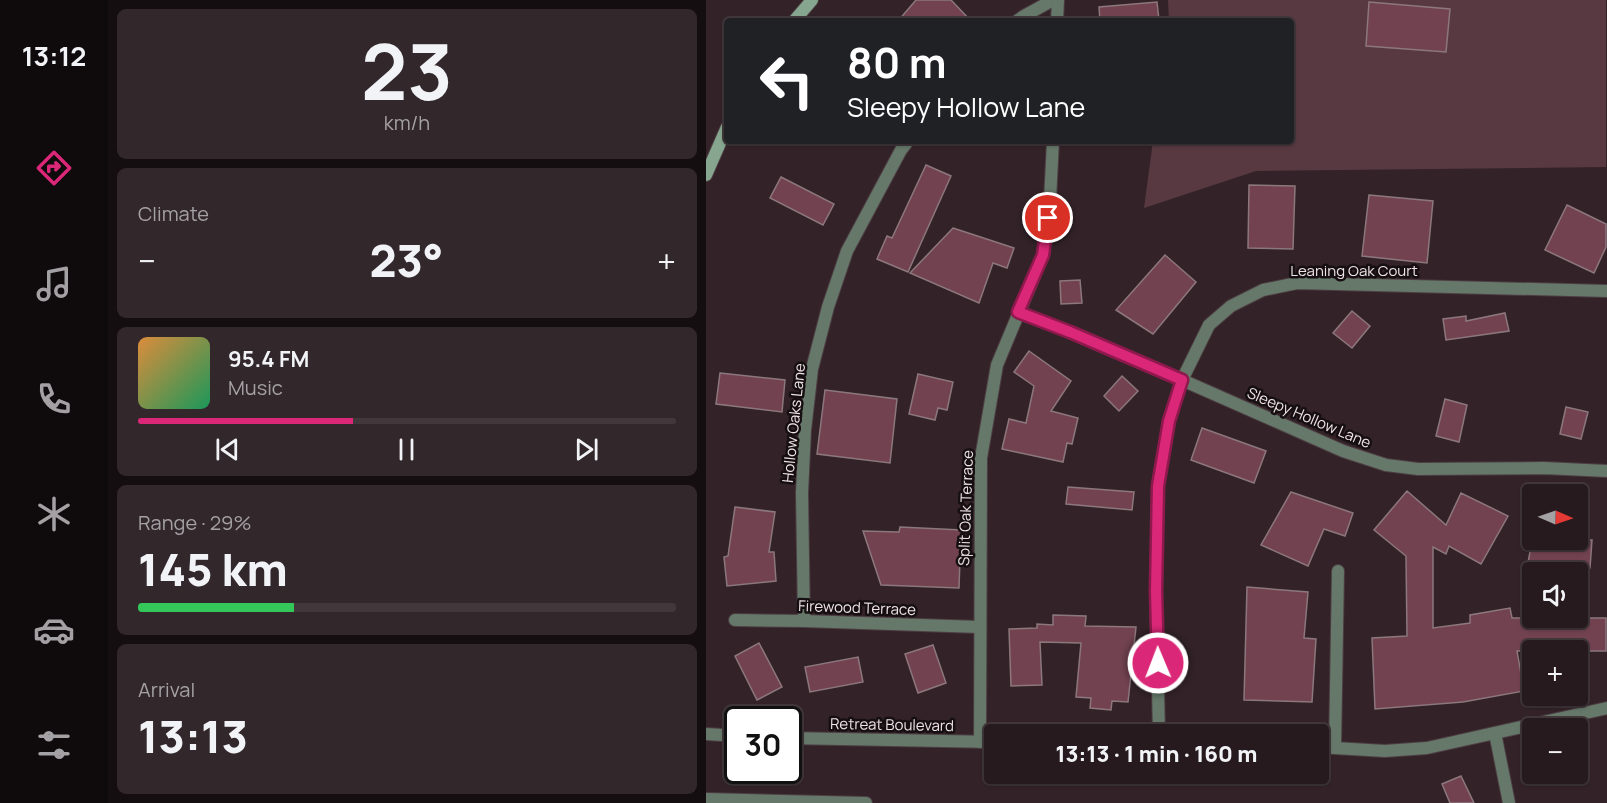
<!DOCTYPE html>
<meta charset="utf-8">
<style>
:root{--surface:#261a1e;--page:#32272b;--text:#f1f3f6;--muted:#a4a1a4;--line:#42383c;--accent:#db2777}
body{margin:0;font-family:Manrope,sans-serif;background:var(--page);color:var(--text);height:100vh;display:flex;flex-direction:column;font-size:22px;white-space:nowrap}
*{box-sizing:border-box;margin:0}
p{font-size:20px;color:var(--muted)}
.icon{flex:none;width:33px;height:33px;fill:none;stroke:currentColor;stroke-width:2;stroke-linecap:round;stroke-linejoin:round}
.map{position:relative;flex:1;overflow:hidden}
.panel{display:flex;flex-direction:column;gap:9px;padding:9px;background:#150e10;width:598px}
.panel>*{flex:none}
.banner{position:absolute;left:18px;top:18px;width:570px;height:126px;border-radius:6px;box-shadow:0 2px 4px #0004,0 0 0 2px var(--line);background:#202124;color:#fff;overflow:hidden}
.needle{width:39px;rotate:92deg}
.controls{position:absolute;left:816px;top:484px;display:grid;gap:12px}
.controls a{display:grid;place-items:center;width:66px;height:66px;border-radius:6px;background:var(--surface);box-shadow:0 2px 4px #0004,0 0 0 2px var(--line);font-size:30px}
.speed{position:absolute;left:18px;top:706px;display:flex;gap:12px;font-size:30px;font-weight:700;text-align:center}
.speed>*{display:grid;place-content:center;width:78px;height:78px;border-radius:50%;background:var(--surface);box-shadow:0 2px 4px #0004,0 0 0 2px var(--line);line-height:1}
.speed .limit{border:3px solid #111;border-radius:9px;background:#fff;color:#111}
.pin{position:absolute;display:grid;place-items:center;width:51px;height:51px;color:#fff;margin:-26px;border:3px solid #fff;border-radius:50%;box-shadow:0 2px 6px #0007}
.me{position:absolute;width:66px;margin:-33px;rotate:359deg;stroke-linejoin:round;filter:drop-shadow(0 0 4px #0008)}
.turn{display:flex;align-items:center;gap:21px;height:126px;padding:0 24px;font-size:27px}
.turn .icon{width:78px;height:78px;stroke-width:2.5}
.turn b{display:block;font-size:42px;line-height:51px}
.big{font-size:45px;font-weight:800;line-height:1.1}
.panel .widget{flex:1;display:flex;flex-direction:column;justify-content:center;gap:9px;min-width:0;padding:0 21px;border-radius:9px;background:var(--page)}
.panel .dial{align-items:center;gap:0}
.dial b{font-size:78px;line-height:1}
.song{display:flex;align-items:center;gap:18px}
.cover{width:72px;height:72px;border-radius:9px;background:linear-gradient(135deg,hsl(30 70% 55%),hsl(150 70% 35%))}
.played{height:6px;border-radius:3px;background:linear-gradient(90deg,var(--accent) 40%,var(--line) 40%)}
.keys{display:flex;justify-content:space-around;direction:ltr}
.heat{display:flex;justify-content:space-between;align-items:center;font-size:33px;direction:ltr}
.charge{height:9px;border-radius:4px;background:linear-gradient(90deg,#34c759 29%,var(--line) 0)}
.trip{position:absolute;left:278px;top:724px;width:345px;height:60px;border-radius:6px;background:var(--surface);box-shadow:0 2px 4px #0004,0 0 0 2px var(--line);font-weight:800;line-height:60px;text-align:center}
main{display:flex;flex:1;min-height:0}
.dock{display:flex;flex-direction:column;width:108px;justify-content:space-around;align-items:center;background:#0f0a0c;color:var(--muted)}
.dock .icon{width:42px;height:42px}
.dock .current{color:var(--accent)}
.dock b{font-size:27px;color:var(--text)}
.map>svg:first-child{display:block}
</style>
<main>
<nav class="dock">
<b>13:12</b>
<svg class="icon current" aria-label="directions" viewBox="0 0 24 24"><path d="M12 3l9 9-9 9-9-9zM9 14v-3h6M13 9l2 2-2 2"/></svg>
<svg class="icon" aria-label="music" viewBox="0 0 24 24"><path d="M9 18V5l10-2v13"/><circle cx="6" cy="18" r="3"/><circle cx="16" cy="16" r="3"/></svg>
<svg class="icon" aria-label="phone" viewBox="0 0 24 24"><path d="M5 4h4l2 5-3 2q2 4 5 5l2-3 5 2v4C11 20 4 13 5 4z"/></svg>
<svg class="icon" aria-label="climate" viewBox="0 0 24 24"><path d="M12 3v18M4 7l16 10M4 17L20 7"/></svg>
<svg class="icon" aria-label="car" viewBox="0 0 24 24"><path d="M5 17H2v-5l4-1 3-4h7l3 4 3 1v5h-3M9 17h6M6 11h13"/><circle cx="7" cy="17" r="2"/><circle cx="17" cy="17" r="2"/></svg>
<svg class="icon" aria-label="filters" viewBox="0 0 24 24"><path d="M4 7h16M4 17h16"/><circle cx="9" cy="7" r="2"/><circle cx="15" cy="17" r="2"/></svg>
</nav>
<section class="panel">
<div class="widget dial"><b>23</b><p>km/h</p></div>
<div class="widget"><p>Climate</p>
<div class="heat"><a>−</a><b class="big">23°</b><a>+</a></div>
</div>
<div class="widget">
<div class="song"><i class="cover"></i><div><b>95.4 FM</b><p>Music</p></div></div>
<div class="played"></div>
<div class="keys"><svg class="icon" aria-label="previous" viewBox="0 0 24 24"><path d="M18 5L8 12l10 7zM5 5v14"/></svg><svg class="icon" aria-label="pause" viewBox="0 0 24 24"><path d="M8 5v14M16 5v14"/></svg><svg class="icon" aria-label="next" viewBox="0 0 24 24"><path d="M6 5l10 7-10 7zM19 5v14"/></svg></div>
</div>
<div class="widget"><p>Range · 29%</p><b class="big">145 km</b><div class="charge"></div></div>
<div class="widget"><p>Arrival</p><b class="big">13:13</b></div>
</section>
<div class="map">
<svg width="901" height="803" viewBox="0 0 901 803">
<rect width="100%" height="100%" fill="#332328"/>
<path fill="#583942" d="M462,0H900V167L550,171L438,208L447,141H585V21H463Z"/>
<g fill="#724251" stroke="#8c777d" stroke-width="1.5">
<path d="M210,0H245L265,21H192Z"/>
<path d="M451,2L453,20L394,21L393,7Z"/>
<path d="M663,2L744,9L740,52L660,46Z"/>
<path d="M220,165L245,176L202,272L171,259L181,236L186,238Z"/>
<path d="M75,177L128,204L117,225L64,198Z"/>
<path d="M543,185L589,186L587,249L542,248Z"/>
<path d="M663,195L727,201L721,263L656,256Z"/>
<path d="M861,205L900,224V247L888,273L839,250Z"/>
<path d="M247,228L308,248L301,268L287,263L273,303L204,273Z"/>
<path d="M459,255L490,282L447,334L410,310Z"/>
<path d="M374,280L376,303L355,304L354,281Z"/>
<path d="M646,311L664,326L646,348L627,333Z"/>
<path d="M799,313L803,331L740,340L737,319L760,316V321Z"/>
<path d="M323,351L365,381L345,411L372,418L366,444L361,443L357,462L296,449L303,419L320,423L328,386L308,372Z"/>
<path d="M14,373L79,380L76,412L10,404Z"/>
<path d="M212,374L247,382L241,410L232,408L229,420L203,414Z"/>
<path d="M416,376L432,391L413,411L398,396Z"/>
<path d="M119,390L191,399L184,463L111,454Z"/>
<path d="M739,399L761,405L753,442L730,436Z"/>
<path d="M860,407L882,412L875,439L854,434Z"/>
<path d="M496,428L560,451L548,483L485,460Z"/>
<path d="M362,487L428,492L426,510L360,504Z"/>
<path d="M701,491L740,525L755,493L802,516L775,564L743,546L740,554L727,547V628L764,623V615L804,608L806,618H900V651H811L818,691L757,702L669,709L666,638L701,636L700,556L668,530Z"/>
<path d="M585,492L647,513L639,536L618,529L602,566L555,545Z"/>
<path d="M29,507L69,512L63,552H68L70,581L21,586L18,557L22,556Z"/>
<path d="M194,527L255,530L253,588L175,585L157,531L193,532Z"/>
<path d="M826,540H886L884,568L822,563Z"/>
<path d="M541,587L602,592L598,638L610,639L606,702L538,700Z"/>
<path d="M347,615L380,616L379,626L430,627L422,702L406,701L405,710L384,708L385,698L370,697L375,643L334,642L336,685L305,686L303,629L331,628V624L347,625Z"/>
<path d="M53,643L76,687L51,700L29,656Z"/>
<path d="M227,645L240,683L212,693L199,654Z"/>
<path d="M152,657L157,682L104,692L99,667Z"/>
<path d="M755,776L768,803H744L736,784Z"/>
</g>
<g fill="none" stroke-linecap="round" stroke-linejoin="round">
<defs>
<path id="lane" d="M0,799L160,803"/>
<g id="street">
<path d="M311,21L318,16L347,0"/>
<path d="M351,21L352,0"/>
<path d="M312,312L364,332L476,380L637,451L680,465L712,469L838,468L901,471"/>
<path d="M29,620L98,621L273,627"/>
<path d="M98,621L96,493L99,430L106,369L122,307L141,251L195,150L202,141"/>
<path d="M789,733L803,803"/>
<path d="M0,734L32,736"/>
<path d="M453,735L450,591L452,486L463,421L476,380L503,325L525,306L557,290L591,283L901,291"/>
<path d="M82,738L288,742"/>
<path d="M274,742L275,458L291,365L337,255L344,200L347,141"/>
<path d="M612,747L679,751L721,748L901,708"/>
<path d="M629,747L632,571"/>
</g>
<g id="secondary">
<path d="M88,21L106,0"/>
<path d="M0,175L21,127"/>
</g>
</defs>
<use href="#lane" stroke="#4d3e43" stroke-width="14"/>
<use href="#street" stroke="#4d3e43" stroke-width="14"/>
<use href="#secondary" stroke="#4d3e43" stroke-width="14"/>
<use href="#lane" stroke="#65786a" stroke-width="12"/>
<use href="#street" stroke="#65786a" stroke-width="12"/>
<use href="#secondary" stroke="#86a68f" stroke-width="12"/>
</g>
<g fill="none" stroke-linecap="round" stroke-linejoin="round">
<defs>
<path id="route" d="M342,218L337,255L312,312L364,332L476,380L463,421L452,486L450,591L452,663"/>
</defs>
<use href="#route" stroke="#8e194d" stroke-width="15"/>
<use href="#route" stroke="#db2777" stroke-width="10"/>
</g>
<g text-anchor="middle" stroke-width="5" stroke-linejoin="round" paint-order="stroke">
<g font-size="15" fill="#efe3e6" stroke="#160f11">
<text x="648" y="276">Leaning Oak Court</text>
<text transform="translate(603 418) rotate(23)" y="5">Sleepy Hollow Lane</text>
<text transform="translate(88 423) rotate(-84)" y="5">Hollow Oaks Lane</text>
<text transform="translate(260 508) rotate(-88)" y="5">Split Oak Terrace</text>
<text transform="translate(151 608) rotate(2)" y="5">Firewood Terrace</text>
<text transform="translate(186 725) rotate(1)" y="5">Retreat Boulevard</text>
</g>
</g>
</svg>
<div class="controls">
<a><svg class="needle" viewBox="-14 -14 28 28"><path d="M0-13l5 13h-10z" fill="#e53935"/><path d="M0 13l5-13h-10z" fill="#a4a1a4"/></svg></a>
<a><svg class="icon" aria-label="sound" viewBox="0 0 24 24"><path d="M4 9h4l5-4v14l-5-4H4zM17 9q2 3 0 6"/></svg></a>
<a>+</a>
<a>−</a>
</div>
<div class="speed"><div class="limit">30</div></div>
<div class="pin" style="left:342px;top:218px;background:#d93025"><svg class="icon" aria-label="arrive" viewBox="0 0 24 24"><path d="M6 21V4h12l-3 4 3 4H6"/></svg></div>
<svg class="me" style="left:452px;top:663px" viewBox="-20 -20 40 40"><circle r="17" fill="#db2777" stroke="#fff" stroke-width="3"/><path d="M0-11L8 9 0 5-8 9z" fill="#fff"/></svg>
<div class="trip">13:13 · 1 min · 160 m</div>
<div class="banner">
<div class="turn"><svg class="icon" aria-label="left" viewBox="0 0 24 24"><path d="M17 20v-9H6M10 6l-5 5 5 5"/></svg><div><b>80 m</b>Sleepy Hollow Lane</div></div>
</div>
</div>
</main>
